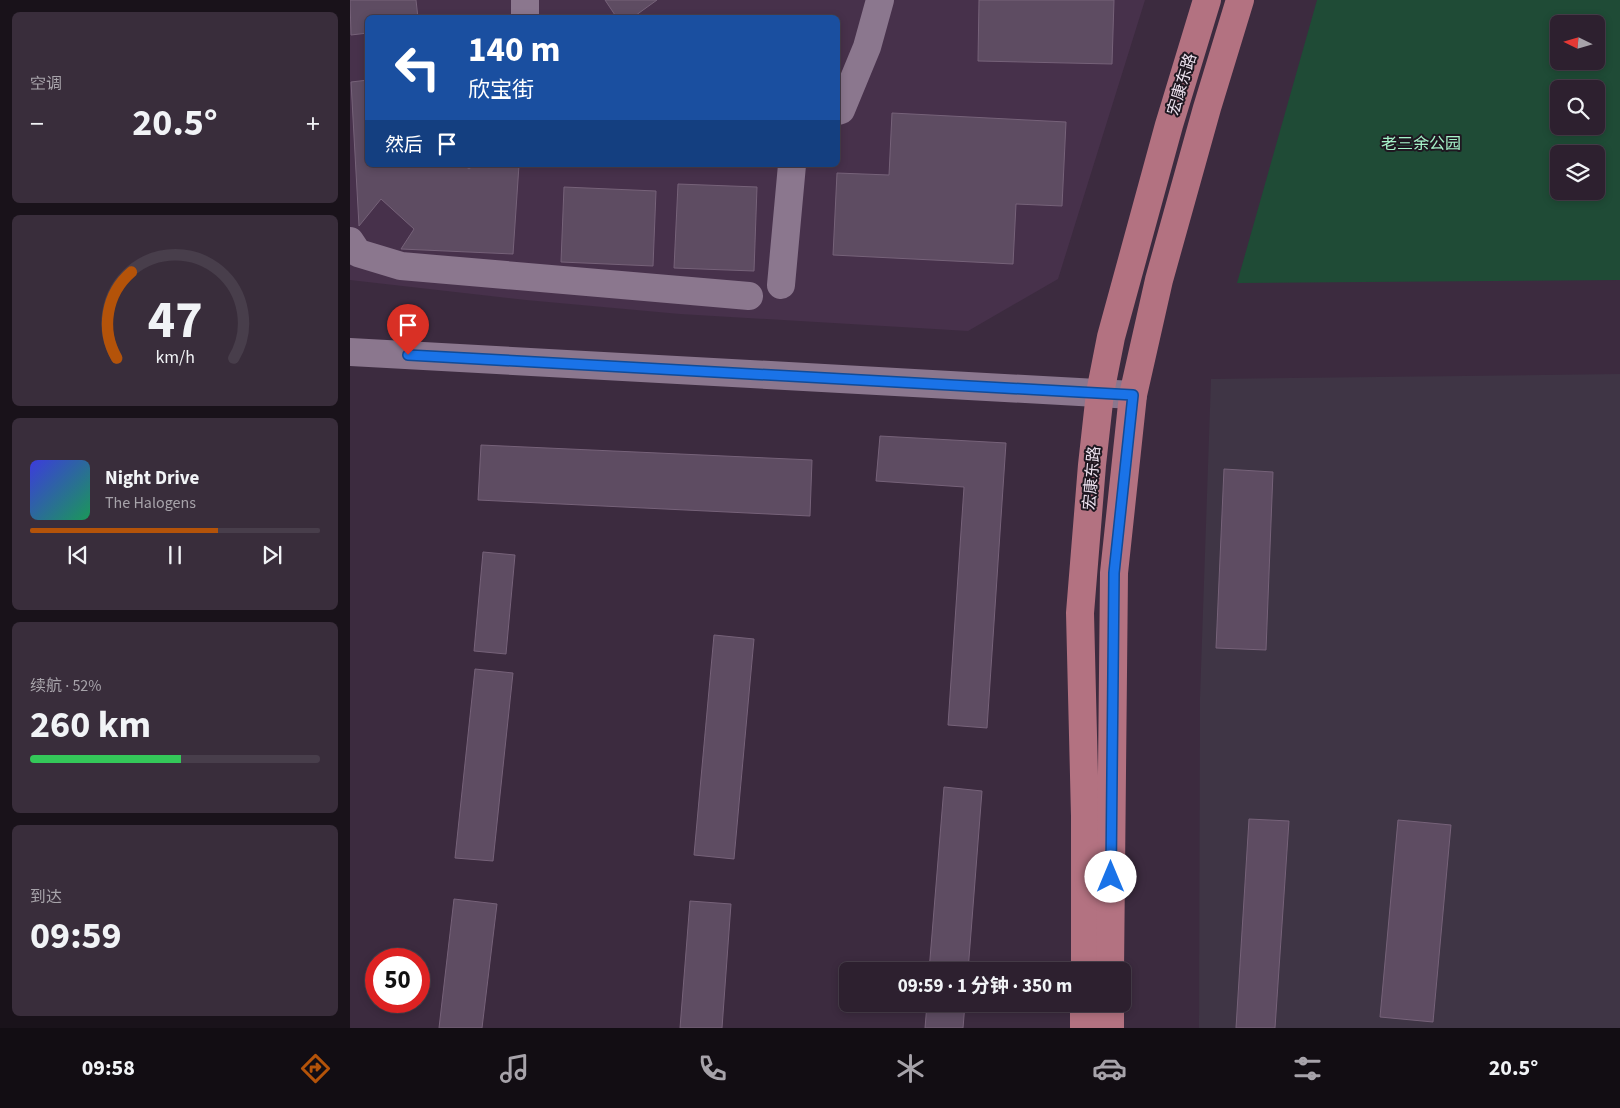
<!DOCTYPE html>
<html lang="zh">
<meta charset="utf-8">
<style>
:root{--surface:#2d202f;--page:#392d3b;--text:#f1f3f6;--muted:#a7a3aa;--line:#483e4b;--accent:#b45309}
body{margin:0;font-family:"Source Sans 3","Noto Sans SC",sans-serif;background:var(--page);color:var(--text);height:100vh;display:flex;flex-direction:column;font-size:19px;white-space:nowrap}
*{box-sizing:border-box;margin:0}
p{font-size:16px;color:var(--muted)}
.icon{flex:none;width:28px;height:28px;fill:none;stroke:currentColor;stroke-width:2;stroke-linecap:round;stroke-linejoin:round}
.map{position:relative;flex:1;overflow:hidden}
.drawer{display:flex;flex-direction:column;gap:12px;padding:12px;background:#19121a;width:350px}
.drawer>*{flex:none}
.guide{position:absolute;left:15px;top:15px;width:475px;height:152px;border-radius:8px;box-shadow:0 2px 8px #0003,0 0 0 1px var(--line);background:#1a4fa0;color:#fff;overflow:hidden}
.needle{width:32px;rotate:275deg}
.buttons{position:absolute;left:1200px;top:15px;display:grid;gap:10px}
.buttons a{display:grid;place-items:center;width:55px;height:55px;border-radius:8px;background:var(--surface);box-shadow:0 2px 8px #0003,0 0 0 1px var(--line);font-size:25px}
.speed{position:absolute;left:15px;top:948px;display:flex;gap:10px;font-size:25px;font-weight:700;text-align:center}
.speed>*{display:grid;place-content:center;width:65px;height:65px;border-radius:50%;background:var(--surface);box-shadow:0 2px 8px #0003,0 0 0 1px var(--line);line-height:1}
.speed .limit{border:8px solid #d22;background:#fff;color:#111}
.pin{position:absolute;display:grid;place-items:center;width:42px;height:42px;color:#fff;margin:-51px -21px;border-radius:50% 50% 50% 0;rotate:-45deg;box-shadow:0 0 5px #0007}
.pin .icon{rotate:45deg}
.me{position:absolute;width:55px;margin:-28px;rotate:0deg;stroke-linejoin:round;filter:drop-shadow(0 0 4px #0008)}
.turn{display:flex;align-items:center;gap:18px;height:105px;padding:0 20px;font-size:22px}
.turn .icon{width:65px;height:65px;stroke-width:2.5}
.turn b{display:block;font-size:35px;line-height:42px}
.then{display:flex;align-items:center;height:48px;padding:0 20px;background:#0003;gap:10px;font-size:19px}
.big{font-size:38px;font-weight:700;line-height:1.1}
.drawer .tile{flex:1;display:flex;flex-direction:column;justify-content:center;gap:8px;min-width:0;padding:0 18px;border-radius:8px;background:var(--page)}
.drawer .dial{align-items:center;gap:0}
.dial svg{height:130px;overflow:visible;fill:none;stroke:var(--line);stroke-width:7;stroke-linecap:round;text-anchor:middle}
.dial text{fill:var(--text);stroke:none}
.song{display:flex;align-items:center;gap:15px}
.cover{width:60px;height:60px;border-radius:8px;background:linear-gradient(135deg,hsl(240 70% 55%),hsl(150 70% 35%))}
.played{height:5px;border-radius:2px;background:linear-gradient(90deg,var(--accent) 65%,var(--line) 65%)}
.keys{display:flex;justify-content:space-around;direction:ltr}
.heat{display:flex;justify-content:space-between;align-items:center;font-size:28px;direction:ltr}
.charge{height:8px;border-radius:4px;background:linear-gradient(90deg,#34c759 52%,var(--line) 0)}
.trip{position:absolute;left:489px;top:962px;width:292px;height:50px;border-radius:8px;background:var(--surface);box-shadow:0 2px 8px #0003,0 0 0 1px var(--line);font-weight:700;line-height:50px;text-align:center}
.dock{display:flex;height:80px;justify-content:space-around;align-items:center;background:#120d13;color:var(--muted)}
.dock .icon{width:35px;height:35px}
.dock .current{color:var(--accent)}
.dock b{font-size:22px;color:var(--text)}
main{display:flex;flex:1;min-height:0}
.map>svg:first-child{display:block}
</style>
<main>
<section class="drawer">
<div class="tile"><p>空调</p>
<div class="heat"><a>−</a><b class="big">20.5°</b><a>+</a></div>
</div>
<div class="tile dial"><svg viewBox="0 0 100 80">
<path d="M14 69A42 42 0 1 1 86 69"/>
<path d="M14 69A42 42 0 0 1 23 16" stroke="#b45309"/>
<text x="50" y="56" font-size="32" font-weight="700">47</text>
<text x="50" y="72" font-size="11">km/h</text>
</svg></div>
<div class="tile">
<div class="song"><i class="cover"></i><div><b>Night Drive</b><p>The Halogens</p></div></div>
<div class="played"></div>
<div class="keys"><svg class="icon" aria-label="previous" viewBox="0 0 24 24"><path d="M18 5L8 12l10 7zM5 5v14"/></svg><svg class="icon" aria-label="pause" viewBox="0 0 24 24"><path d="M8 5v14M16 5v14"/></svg><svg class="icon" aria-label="next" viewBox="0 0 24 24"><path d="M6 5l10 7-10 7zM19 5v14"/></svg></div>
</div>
<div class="tile"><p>续航 · 52%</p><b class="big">260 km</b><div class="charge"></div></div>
<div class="tile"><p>到达</p><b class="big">09:59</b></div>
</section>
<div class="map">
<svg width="1270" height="1028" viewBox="0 0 1270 1028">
<rect width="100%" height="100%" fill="#3c2b3f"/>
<path fill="#47314b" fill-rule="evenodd" d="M0,0H795L708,279L618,331L330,314L176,300L0,280ZM18,18H488V165H18Z"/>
<path fill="#3f3545" d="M1270,374V1028H849L850,698L861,379Z"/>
<path fill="#1f4b36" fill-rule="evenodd" d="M967,0H1270V280L887,283ZM1209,24H1246V61H1209ZM1209,89H1246V126H1209ZM1209,154H1246V191H1209Z"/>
<g fill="#5e4c62" stroke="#766279">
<path d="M0,0H66L68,18H18V33L1,35Z"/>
<path d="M255,0H307L282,18H267Z"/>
<path d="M629,0H764L762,64L628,61Z"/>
<path d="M18,80V165H114L119,169L124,165H169L163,254L51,249L64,229L31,199L9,226L1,82Z"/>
<path d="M542,113L716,122L712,206L666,204L663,264L483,255L487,173L539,175Z"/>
<path d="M328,184L407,187L404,271L324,268Z"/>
<path d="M214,187L306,191L303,266L211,262Z"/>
<path d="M530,436L656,443L637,728L598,725L614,487L526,481Z"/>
<path d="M131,445L462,460L460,516L128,500Z"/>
<path d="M874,469L923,472L916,650L866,648Z"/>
<path d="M133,552L165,555L156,654L124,651Z"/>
<path d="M364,635L404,639L384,859L344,855Z"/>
<path d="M125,669L163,673L143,861L105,858Z"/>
<path d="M594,787L632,791L618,971H579Z"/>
<path d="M899,819L939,821L925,1028H886Z"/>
<path d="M1048,820L1101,825L1083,1022L1030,1017Z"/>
<path d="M104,899L147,904L132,1028H89Z"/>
<path d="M340,901L381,904L372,1028H330Z"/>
<path d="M577,1004H615L613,1028H575Z"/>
</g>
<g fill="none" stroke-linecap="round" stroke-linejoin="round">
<g stroke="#8b778e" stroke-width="28">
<path d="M175,0V18"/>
<path d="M488,111L491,110L517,47L530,0"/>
<path d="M0,241L8,253L51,266L399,296"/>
<path d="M431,285L442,165"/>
<path d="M0,352L783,395"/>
</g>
<g stroke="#b37281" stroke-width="28">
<path d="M735,971V816L730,613L742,465L750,393L761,337L819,125L857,0"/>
<path d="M760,971L764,573L783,395L809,280L857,108L890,0"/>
<path d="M734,1028V1004"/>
<path d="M760,1028V1004"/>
</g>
</g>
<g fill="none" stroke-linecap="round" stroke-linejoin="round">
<defs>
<path id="route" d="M58,355L783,395L764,573L761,877"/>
</defs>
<use href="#route" stroke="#114b97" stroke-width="12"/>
<use href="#route" stroke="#1a73e8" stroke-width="9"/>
</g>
<g text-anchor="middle" stroke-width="4" stroke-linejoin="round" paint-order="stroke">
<g font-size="16" fill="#ece1ee" stroke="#1e1720">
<text transform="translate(831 84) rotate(-73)" y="6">宏康东路</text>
<text transform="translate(741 478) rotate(-85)" y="6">宏康东路</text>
</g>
<g font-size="16" fill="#a6f3c9" stroke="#1e1720">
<text x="1071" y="149">老三余公园</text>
</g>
</g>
</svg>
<div class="buttons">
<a><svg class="needle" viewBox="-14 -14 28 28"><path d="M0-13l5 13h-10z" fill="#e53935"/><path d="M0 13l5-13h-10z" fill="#a7a3aa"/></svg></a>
<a><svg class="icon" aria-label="search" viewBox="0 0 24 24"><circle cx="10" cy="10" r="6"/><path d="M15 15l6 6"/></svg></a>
<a><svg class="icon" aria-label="layers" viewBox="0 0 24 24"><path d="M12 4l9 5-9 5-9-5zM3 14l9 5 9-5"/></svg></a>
</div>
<div class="speed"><div class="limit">50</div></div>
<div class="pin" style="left:58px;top:355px;background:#d93025"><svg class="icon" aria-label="arrive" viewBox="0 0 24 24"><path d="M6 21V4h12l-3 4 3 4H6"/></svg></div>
<svg class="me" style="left:761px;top:877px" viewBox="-20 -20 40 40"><circle r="19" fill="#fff"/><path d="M0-13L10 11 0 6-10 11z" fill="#1a73e8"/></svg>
<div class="trip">09:59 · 1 分钟 · 350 m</div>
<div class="guide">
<div class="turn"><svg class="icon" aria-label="left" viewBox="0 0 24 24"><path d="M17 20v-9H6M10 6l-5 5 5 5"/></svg><div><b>140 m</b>欣宝街</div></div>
<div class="then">然后<svg class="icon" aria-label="arrive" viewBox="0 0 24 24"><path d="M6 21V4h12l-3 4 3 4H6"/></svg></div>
</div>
</div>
</main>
<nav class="dock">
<b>09:58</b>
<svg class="icon current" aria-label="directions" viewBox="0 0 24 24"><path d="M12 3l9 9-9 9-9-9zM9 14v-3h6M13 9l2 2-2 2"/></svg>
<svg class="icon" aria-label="music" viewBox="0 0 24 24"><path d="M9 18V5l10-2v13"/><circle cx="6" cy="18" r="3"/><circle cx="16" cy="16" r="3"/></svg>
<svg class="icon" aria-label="phone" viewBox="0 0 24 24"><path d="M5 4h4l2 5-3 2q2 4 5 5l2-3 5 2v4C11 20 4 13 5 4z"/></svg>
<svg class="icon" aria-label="climate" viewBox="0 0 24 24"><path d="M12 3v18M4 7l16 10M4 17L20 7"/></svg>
<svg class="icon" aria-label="car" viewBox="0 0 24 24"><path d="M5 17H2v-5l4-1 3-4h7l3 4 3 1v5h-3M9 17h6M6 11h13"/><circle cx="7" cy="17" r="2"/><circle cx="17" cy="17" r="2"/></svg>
<svg class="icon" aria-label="filters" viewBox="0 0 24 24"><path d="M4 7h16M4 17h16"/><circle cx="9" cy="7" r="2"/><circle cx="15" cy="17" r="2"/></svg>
<b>20.5°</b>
</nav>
